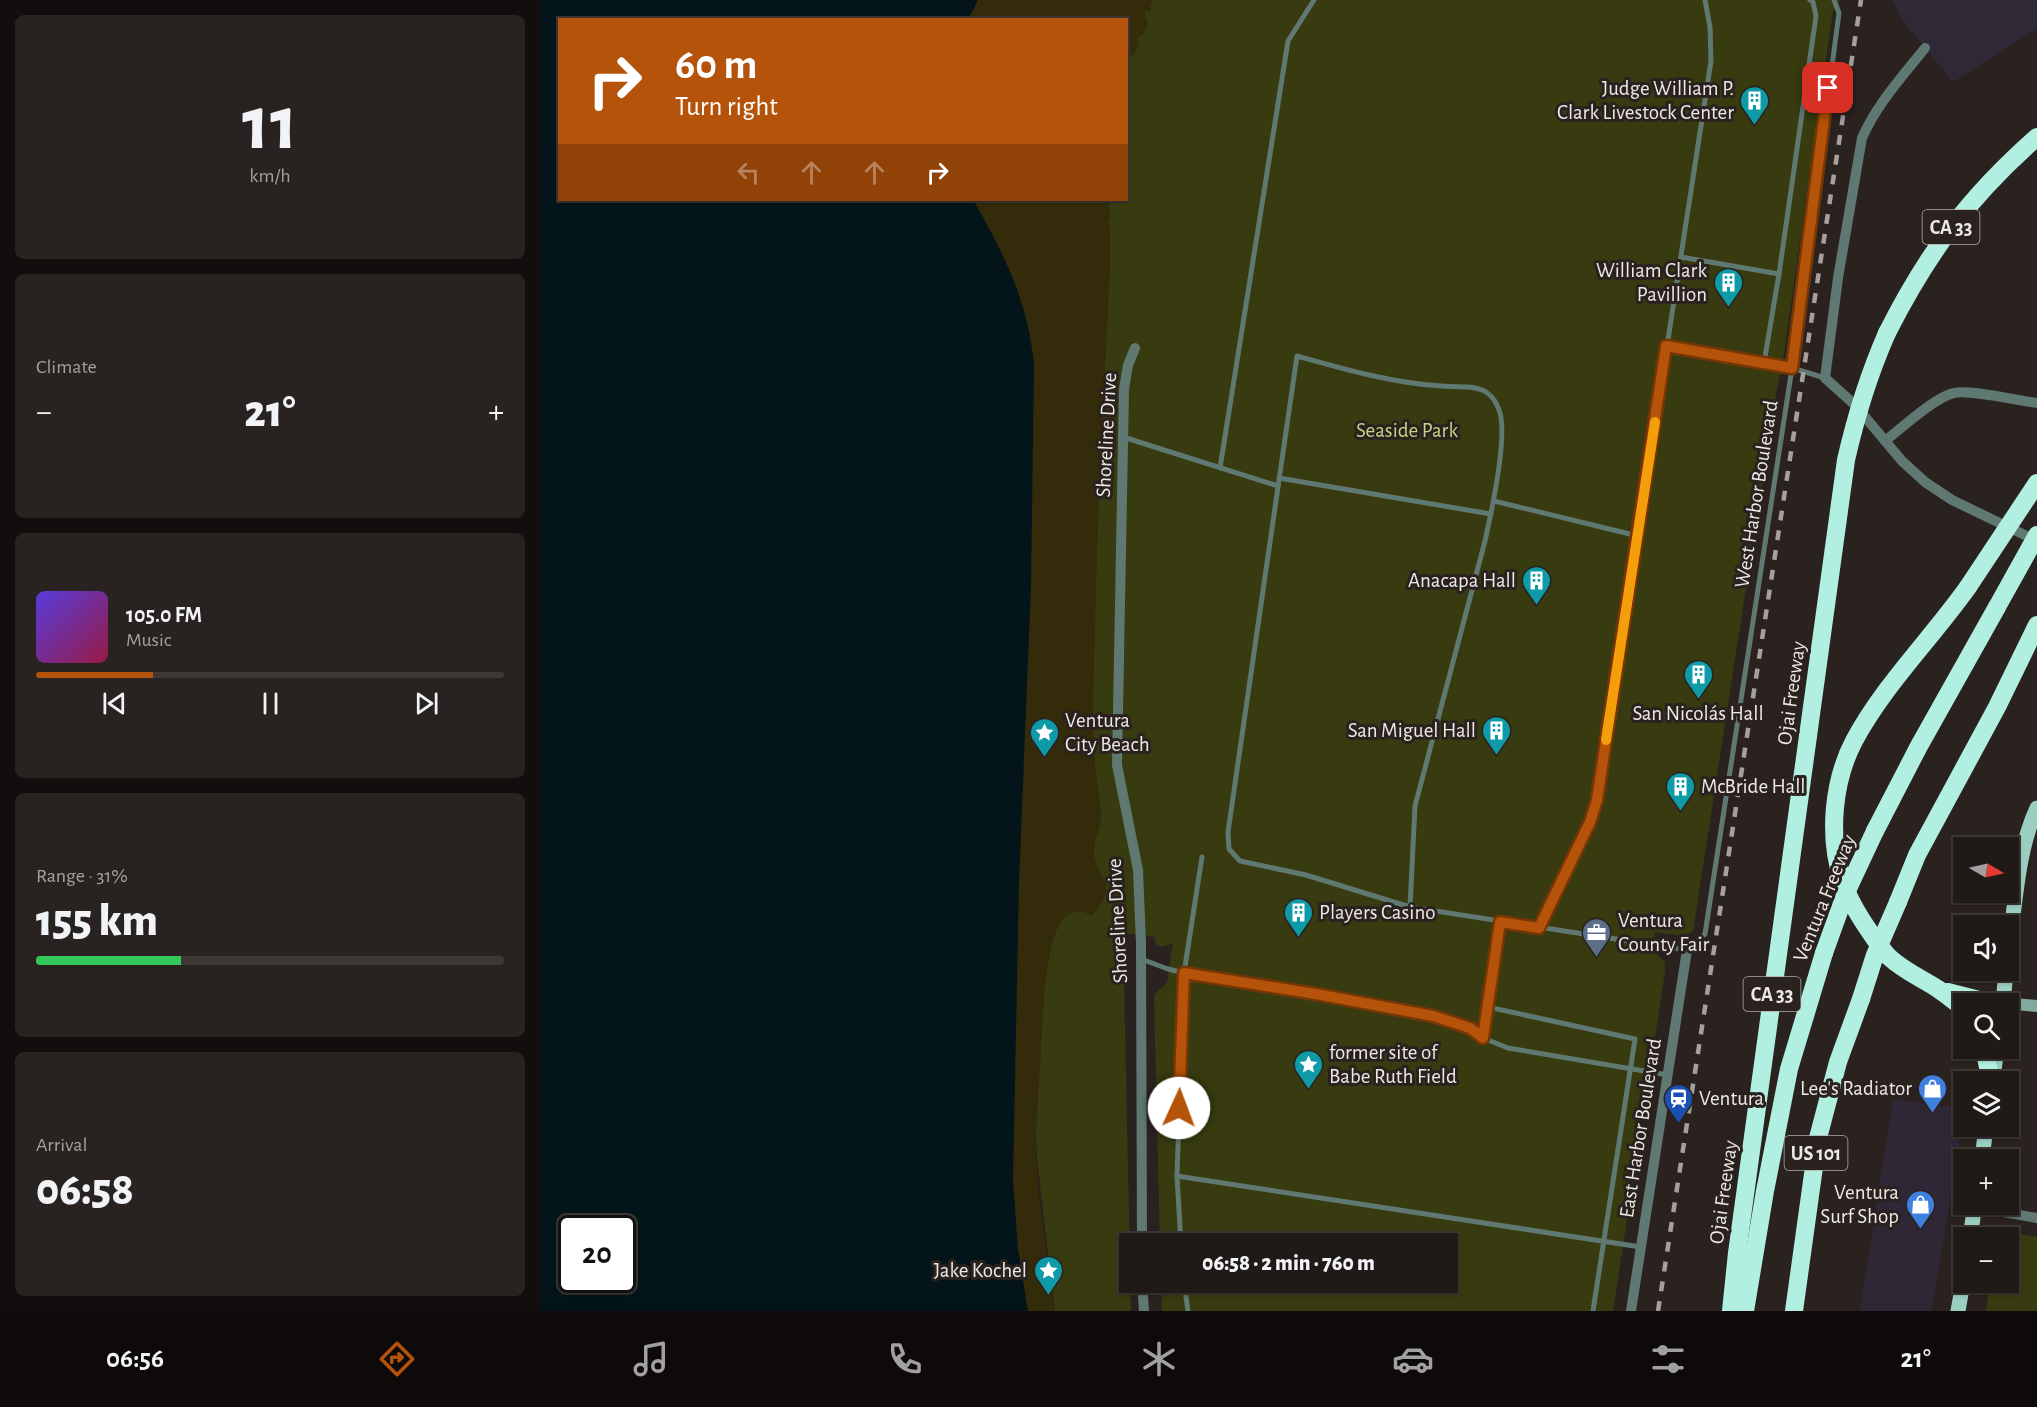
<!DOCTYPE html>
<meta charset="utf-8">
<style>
:root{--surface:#201a17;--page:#282320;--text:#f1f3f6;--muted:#a2a1a1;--line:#3d3836;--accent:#b45309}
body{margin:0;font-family:"Alegreya Sans",sans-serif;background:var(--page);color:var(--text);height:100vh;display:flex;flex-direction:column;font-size:22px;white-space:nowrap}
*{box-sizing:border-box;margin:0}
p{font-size:20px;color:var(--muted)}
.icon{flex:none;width:33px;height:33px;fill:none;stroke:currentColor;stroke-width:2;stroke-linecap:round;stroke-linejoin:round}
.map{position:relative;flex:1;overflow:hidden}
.drawer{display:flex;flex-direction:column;gap:15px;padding:15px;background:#120e0d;width:540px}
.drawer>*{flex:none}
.guide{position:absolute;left:18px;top:18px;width:570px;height:183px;border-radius:0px;box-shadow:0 2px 4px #0004,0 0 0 2px var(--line);background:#b45309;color:#fff;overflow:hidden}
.needle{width:39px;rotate:99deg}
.fabs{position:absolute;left:1413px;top:837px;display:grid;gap:12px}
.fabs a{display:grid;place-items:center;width:66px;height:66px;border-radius:0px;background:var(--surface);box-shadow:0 2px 4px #0004,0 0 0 2px var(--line);font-size:30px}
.speed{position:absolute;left:18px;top:1215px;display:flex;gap:12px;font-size:30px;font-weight:700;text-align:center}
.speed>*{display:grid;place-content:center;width:78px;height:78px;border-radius:50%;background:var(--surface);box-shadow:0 2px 4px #0004,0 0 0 2px var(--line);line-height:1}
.speed .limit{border:3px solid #111;border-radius:9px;background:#fff;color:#111}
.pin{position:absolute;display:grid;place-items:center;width:51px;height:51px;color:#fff;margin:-26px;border-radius:12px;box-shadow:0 3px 9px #0006}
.me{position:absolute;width:66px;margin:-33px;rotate:2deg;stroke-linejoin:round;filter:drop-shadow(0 0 4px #0008)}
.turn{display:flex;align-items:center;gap:21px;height:126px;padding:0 18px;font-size:27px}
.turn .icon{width:78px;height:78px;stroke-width:2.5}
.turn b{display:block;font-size:42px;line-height:51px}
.lanes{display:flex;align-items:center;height:57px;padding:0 18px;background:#0003;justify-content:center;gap:30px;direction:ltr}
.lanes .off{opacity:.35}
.big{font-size:45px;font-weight:800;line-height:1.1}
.drawer .tile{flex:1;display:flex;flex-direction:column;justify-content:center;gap:9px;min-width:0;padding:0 21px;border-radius:9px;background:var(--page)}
.drawer .dial{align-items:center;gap:0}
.dial b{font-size:78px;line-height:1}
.song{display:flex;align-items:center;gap:18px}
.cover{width:72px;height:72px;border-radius:9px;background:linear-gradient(135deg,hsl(250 70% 55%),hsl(340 70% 35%))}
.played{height:6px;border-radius:3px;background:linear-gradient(90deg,var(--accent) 25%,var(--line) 25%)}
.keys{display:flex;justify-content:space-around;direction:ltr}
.heat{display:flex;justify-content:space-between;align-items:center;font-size:33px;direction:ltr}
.charge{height:9px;border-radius:4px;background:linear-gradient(90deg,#34c759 31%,var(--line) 0)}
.trip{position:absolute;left:579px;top:1233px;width:339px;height:60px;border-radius:0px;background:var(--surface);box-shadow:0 2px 4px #0004,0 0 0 2px var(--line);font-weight:800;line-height:60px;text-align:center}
.dock{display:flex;height:96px;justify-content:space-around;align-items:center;background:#0d0a09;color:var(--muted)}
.dock .icon{width:42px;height:42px}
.dock .selected{color:var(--accent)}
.dock b{font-size:27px;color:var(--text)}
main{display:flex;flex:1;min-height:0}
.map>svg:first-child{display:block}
</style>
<main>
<section class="drawer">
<div class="tile dial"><b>11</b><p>km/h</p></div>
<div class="tile"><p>Climate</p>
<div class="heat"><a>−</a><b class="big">21°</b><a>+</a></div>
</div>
<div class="tile">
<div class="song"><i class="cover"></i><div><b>105.0 FM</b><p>Music</p></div></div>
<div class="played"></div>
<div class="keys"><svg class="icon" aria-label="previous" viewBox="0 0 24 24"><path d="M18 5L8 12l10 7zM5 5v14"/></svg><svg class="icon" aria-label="pause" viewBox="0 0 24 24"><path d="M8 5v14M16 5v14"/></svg><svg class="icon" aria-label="next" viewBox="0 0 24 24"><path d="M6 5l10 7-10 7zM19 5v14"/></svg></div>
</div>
<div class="tile"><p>Range · 31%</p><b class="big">155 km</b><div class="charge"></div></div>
<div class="tile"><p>Arrival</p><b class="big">06:58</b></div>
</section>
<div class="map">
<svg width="1497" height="1311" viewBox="0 0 1497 1311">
<rect width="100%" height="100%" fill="#2a221f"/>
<path fill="#302736" d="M1353,1099L1423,1109V1120L1392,1311H1320Z"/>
<path fill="#302737" d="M1353,0H1497V29L1413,82L1361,19Z"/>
<g fill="#373b0f">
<path d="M516,0H1300L1293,11L1242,367L1237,388L1153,931L1143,936L1115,932L1112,950L1125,962V972L1073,1311H622L621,1283L908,1282V1244L620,1243L614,1000L615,994L627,983L633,943L621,947L616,944L614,937L583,933L591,1311H515L497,1159L496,1129L504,992L477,200H586V20Z"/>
<path d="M1458,1231L1497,1237V1311H1446L1450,1283L1468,1282V1238L1457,1237Z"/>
</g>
<g fill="#332b0a">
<path d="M398,0H613L610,4L611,10L605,12V17L608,21L603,35L597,38L599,43L594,54L587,57L586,20H395Z"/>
<path d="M424,200H569L570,219L568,222L570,227V267C564,390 557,513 555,636C554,674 552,713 554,750C555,772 560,793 561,814C562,826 555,837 554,849C553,881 583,881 552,915C542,910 531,910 523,919C503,943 502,1034 500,1066C498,1095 495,1124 496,1153C498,1205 509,1259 515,1311H448Z"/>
</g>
<path fill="#03151a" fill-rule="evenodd" d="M0,0H438L428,20H20V200H433C464,253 489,304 494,366L491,585L479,882L473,1180L478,1250L488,1311H0ZM32,1228H82V1280H32Z"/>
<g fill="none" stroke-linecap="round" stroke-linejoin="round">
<g stroke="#607872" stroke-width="5">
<path d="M1141,257L1239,274L1224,363"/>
<path d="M1239,274L1276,16L1273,2L1270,0"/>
<path d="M1126,346L1252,368L1285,378"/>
<path d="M583,437L738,486"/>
<path d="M680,468L748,41L774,0"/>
<path d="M739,478L951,514"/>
<path d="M954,501L1098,536"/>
<path d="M870,907L875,806L945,541C951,514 969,434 959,410C957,404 952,396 946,392C935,385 914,387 901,386C852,383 804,369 757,356L688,832L689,849L700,861L766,875L870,907L1147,950L1165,934L1252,368L1299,13L1294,0"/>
<path d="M999,928L1050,822L1057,800L1171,61L1170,27L1165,0"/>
<path d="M601,959L628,969L644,973L776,994L893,1016L930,1028L943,1038L968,1048L1128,1075"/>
<path d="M948,1007L1095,1039L1053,1311"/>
<path d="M943,1038L960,922"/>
<path d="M637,1176L1101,1247"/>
<path d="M641,1244L637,1176L644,973L662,857"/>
<path d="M644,1282L648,1311"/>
</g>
<g stroke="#607872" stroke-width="10">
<path d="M1385,48C1362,77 1337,104 1322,138L1298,278L1285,378L1315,405L1362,461L1385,482L1412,500L1497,541"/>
<path d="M595,348L588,365L584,389L577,765L598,870L601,943L602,1244"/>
<path d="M1345,441C1362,428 1395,397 1414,393C1429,389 1479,401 1497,403"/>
<path d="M1435,1207L1497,1218"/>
<path d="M602,1282L604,1311"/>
<path d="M1091,1311L1147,950"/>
</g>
<path stroke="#81a99e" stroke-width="12" d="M1463,1003L1497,1006"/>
<g stroke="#9acec1" stroke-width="15">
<path d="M1468,956C1475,909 1477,850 1497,808"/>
<path d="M1463,1004L1466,970"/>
<path d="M1453,1078L1457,1048"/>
<path d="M1442,1160L1446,1126"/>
<path d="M1430,1238L1435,1204"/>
<path d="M1418,1311L1424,1277"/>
</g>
<g stroke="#b1f0e0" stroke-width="18">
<path d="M1347,333C1388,252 1429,197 1497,137"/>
<path d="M1335,831L1379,746L1457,607"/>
<path d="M1358,902L1377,855L1457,707L1497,625"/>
<path d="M1408,992L1443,1001L1463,1003"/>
<path d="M1424,1008C1415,1002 1407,995 1398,989C1381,978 1364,971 1349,957C1342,950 1337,942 1332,935C1320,918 1308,899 1302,879C1288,836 1293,781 1314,741C1344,685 1391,639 1428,587"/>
<path d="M1444,1048L1451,1082"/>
<path d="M1191,1311L1197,1253L1268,736"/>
<path d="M1205,1311L1225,1191L1249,1069L1284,953"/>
<path d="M1254,1311L1278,1138L1298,1062L1321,999"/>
</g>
<path stroke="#a69f9d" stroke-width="4.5" stroke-dasharray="10 10" stroke-linecap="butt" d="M1118,1311L1321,0"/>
<g stroke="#b1f0e0" stroke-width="18">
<path d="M1428,587L1497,483"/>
<path d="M1457,607L1497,535"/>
<path d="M1268,736L1306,460C1316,416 1329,374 1347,333"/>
<path d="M1284,953L1305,895L1335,831"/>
<path d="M1321,999L1335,955L1358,902"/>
</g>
</g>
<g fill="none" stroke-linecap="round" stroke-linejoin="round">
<defs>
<path id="route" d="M639,1108L644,973L776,994L893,1016L930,1028L943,1038L960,922L999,928L1050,822L1057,800L1126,346L1252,368L1288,88"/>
</defs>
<use href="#route" stroke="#753606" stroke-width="15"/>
<use href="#route" stroke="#b45309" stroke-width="10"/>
<path stroke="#f59e0b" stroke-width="10" d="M1066,740L1115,422"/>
</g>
<defs>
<symbol id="building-pin" viewBox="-11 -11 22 30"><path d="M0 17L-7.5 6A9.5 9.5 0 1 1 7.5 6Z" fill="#0f9aa8" stroke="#2a221f"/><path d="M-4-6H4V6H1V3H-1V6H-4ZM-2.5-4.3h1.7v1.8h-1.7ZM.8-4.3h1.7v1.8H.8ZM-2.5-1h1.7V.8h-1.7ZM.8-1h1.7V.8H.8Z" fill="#fff"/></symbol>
<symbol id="sight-pin" viewBox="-11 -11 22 30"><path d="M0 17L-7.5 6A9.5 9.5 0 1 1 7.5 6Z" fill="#0f9aa8" stroke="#2a221f"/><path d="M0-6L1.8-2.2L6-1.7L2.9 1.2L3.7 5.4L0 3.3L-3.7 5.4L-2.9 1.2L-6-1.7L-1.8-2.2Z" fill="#fff"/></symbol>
<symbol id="office-pin" viewBox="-11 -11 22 30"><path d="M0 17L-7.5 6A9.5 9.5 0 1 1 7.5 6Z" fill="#5c6f8a" stroke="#2a221f"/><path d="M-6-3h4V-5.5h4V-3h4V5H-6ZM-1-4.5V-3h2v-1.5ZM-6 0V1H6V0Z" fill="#fff"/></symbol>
<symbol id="shop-pin" viewBox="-11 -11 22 30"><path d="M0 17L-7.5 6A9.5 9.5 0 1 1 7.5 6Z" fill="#3f7fe0" stroke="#2a221f"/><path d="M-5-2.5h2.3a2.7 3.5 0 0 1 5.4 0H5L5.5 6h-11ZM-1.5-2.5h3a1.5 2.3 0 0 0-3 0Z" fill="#fff"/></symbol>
<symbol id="station-pin" viewBox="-11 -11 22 30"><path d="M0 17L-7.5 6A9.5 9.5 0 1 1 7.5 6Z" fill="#1a4fb4" stroke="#2a221f"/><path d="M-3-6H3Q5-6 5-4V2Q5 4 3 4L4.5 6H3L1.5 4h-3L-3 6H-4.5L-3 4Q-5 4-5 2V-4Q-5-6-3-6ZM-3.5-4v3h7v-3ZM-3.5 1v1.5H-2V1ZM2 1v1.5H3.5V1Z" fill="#fff"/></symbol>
</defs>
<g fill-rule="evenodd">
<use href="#building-pin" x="1198" y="84" width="33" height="45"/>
<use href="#building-pin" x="1172" y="266" width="33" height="45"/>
<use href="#building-pin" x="980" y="564" width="33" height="45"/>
<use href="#building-pin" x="1142" y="658" width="33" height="45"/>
<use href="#building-pin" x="940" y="714" width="33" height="45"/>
<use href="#sight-pin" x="488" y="716" width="33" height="45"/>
<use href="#building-pin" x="1124" y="770" width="33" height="45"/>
<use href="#building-pin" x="742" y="896" width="33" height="45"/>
<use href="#office-pin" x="1040" y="916" width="33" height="45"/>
<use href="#sight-pin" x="752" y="1048" width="33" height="45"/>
<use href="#shop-pin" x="1376" y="1072" width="33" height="45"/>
<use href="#station-pin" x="1122" y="1082" width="33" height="45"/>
<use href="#shop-pin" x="1364" y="1188" width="33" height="45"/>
<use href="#sight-pin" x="492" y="1254" width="33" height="45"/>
</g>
<g text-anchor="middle" stroke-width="6" stroke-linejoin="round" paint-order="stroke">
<g fill="#2a221f" stroke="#b2acaa" stroke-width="1.5">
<rect x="1382.5" y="210" width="57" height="34" rx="4.5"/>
<rect x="1203.5" y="977" width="57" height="34" rx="4.5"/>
<rect x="1244.5" y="1136" width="63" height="34" rx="4.5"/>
</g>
<g font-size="20" font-weight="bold" fill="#ede7e5">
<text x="1411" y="234">CA 33</text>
<text x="1232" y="1001">CA 33</text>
<text x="1276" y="1160">US 101</text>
</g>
<g font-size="21" fill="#ede7e5" stroke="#2a221f" text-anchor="end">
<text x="1194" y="95">Judge William P.<tspan x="1194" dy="24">Clark Livestock Center</tspan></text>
<text x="1167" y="277">William Clark<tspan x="1167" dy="24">Pavillion</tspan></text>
<text x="976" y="587">Anacapa Hall</text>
<text x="1158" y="720" text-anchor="middle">San Nicolás Hall</text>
<text x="525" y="727" text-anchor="start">Ventura<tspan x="525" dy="24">City Beach</tspan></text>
<text x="936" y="737">San Miguel Hall</text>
<text x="1161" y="793" text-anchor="start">McBride Hall</text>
<text x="779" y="919" text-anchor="start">Players Casino</text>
<text x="1078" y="927" text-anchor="start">Ventura<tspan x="1078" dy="24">County Fair</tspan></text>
<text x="789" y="1059" text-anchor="start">former site of<tspan x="789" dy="24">Babe Ruth Field</tspan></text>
<text x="1372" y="1095">Lee's Radiator</text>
<text x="1159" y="1105" text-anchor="start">Ventura</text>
<text x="1359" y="1199">Ventura<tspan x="1359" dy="24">Surf Shop</tspan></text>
<text x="487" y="1277">Jake Kochel</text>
</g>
<g font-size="21" fill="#cad287" stroke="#2a221f">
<text x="867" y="437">Seaside Park</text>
</g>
<g font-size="21" fill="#ede7e5" stroke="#2a221f">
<text transform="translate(566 435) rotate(-87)" y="7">Shoreline Drive</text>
<text transform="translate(1216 494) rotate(-81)" y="7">West Harbor Boulevard</text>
<text transform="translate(1251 693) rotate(-82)" y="7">Ojai Freeway</text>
<text transform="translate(1284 898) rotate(-68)" y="7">Ventura Freeway</text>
<text transform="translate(577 921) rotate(-93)" y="7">Shoreline Drive</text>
<text transform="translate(1100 1128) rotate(-81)" y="7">East Harbor Boulevard</text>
<text transform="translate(1183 1192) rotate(-82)" y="7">Ojai Freeway</text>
</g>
</g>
</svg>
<div class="fabs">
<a><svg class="needle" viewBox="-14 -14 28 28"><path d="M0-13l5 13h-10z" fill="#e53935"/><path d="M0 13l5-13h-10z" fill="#a2a1a1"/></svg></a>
<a><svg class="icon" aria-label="sound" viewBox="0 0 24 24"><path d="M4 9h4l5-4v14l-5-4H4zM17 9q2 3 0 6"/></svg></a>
<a><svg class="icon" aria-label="search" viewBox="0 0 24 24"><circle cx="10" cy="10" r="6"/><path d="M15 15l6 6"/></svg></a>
<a><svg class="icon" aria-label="layers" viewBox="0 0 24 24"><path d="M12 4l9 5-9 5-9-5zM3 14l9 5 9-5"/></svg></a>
<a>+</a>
<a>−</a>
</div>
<div class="speed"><div class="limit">20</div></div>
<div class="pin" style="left:1288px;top:88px;background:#d93025"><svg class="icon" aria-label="arrive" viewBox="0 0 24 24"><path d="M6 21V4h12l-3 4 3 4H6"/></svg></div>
<svg class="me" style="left:639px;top:1108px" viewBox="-20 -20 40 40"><circle r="19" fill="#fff"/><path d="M0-13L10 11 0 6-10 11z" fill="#b45309"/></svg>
<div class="trip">06:58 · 2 min · 760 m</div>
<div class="guide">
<div class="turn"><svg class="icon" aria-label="right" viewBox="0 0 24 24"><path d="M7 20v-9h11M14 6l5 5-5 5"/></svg><div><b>60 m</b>Turn right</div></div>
<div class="lanes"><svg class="icon off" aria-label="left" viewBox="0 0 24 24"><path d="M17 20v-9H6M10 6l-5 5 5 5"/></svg><svg class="icon off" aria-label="ahead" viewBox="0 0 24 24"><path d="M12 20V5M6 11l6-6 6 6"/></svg><svg class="icon off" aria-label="ahead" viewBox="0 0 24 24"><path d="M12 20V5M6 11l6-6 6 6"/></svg><svg class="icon" aria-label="right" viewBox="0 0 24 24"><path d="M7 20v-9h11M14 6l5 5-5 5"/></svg></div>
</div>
</div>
</main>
<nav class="dock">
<b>06:56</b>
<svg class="icon selected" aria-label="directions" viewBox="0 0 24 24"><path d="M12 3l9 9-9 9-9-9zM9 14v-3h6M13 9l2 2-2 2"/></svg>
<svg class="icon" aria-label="music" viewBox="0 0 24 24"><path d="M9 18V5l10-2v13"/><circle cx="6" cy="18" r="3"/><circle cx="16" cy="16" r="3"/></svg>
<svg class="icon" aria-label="phone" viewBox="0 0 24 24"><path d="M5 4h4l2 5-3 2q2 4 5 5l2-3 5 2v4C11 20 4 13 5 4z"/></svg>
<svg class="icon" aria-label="climate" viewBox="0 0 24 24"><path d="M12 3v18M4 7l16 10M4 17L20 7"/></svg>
<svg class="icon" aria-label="car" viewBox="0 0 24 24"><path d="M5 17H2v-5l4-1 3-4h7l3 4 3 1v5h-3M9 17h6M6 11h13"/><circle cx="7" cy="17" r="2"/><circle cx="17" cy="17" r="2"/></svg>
<svg class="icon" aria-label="filters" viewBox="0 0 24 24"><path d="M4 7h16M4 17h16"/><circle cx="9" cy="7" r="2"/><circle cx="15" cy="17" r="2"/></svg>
<b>21°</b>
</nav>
